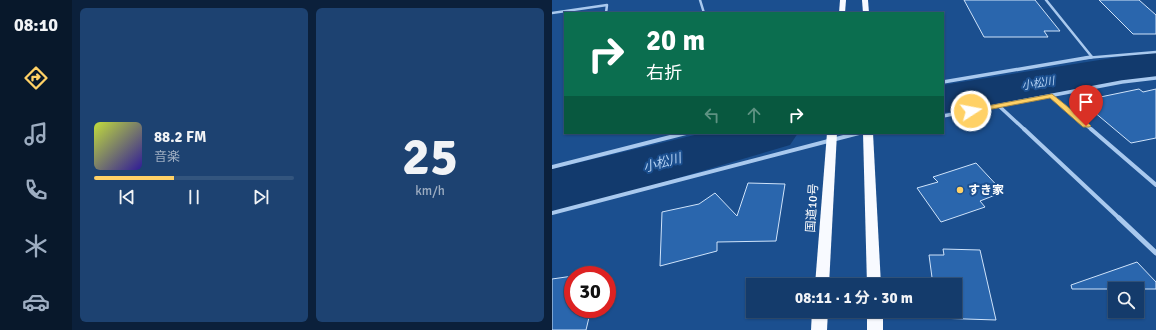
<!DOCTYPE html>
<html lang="ja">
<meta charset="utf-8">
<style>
:root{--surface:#143b6b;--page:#1d4271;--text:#f1f3f6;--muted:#9dadc1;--line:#33557e;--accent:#ffd166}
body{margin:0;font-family:Signika,"Noto Sans JP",sans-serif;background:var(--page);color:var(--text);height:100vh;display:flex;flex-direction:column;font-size:15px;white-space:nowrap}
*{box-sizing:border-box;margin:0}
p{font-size:13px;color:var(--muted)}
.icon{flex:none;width:22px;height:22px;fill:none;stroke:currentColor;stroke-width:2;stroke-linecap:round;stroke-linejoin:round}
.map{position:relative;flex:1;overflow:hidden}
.panel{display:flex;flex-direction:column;gap:8px;padding:8px;background:#0b203b;width:480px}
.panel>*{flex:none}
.banner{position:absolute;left:12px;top:12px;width:380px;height:122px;border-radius:0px;box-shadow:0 1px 3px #0004,0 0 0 1px var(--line);background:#0b6e4f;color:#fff;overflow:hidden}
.fabs{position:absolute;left:556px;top:282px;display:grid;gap:8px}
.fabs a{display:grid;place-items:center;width:36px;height:36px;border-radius:0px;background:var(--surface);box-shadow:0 1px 3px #0004,0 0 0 1px var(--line);font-size:20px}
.speed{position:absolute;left:12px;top:266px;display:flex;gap:8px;font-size:20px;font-weight:700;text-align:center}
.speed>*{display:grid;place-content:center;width:52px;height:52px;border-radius:50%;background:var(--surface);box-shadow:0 1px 3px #0004,0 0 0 1px var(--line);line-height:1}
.speed .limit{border:6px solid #d22;background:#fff;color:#111}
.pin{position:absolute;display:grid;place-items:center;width:34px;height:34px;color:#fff;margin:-41px -17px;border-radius:50% 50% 50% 0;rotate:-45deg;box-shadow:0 0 4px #0007}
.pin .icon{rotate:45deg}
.me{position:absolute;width:44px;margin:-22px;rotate:79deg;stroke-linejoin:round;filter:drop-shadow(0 0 3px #0008)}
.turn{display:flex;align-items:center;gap:14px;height:84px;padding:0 16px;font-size:18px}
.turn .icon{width:52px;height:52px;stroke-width:2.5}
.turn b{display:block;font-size:28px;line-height:34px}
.lanes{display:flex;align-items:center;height:38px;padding:0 16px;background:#0003;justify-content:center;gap:20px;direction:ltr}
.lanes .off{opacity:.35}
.panel .card{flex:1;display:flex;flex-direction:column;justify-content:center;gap:6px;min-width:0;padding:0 14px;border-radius:6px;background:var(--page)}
.panel .dial{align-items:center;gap:0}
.dial b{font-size:52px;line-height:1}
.song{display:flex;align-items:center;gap:12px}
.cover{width:48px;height:48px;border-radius:6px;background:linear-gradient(135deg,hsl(70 70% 55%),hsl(250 70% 35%))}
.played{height:4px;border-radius:2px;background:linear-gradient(90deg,var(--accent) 40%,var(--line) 40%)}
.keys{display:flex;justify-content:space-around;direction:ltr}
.panel .tiles{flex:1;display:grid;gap:8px;grid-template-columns:repeat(2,1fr)}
.trip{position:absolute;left:194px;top:278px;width:216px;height:40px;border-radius:0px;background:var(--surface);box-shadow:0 1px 3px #0004,0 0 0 1px var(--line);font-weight:700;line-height:40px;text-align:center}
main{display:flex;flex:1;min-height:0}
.tab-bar{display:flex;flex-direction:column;width:72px;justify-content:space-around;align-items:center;background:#08182b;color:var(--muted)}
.tab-bar .icon{width:28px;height:28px}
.tab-bar .on{color:var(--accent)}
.tab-bar b{font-size:18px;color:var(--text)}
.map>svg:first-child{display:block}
</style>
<main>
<nav class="tab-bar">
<b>08:10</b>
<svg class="icon on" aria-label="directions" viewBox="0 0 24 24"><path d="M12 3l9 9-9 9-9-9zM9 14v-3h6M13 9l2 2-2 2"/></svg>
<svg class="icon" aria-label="music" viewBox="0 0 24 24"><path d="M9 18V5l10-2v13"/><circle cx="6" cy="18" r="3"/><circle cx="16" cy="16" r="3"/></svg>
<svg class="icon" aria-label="phone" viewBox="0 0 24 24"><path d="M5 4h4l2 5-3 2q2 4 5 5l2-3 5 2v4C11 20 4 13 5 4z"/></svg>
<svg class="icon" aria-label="climate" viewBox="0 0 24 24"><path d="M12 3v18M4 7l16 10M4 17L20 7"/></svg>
<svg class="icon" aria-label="car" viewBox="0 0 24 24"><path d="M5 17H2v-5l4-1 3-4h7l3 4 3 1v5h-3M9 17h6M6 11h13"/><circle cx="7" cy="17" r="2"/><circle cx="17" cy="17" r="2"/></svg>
</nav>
<section class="panel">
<div class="tiles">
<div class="card">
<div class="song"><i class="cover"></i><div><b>88.2 FM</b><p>音楽</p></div></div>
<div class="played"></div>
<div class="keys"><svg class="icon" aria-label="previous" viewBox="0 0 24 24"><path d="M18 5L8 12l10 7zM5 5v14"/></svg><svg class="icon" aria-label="pause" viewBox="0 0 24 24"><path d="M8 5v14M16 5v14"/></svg><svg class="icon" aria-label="next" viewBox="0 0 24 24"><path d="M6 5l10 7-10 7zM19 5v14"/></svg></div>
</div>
<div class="card dial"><b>25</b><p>km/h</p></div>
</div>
</section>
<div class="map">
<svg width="604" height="330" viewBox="0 0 604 330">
<rect width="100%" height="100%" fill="#1b4f8f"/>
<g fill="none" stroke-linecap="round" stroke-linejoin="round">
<g fill="#123a6d" fill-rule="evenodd">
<path d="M604,51V77L572,81L391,113V85Z"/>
<path d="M151,133H246L238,145L0,215V169Z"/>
</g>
</g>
<g fill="#2a66ad" stroke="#cfe3fa">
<path d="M412,0H483L508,31H492L496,37H432Z"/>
<path d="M547,0H587L604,15V34H581Z"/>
<path d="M587,89L591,92L604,89V138L579,143L529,101Z"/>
<path d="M424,163L451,192L428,201L433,207L389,222L365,188L386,182L381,177Z"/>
<path d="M196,183L233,184L224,241L165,242V251L108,266L110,212L147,204L163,193L185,216Z"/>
<path d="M391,249L428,250L444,320L384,318L383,311H403V285H381L377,255H392Z"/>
<path d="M585,262L604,282V289H520L519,285Z"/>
<path d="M21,276V309H39L34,330H0V279Z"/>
</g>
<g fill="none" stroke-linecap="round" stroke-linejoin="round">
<g stroke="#a9c9ee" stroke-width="2.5">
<path d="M148,0L152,13"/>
<path d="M494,0L540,57"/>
<path d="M0,13L55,5L54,13"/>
<path d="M533,58L604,52"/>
</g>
<g stroke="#a9c9ee" stroke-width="3.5">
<path d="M391,82L539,57"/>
<path d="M500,96L540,130"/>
<path d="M447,106L473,130"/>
<path d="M391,116L570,82L604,78"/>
</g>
<g stroke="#a9c9ee" stroke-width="4">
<path d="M472,129L568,219"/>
<path d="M539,129L604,185"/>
<path d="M0,167L134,133"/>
<path d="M0,213L307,133"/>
</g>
<path stroke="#a9c9ee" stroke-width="5" d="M567,218L604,253"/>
<g fill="#f8faff" fill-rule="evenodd">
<path d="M288,0H294L293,13H287Z"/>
<path d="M310,0H316L317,13H311Z"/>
<path d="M275,133H285L277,285H263Z"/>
<path d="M311,133H321L329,285H315Z"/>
<path d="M260,311H276L275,330H259Z"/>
<rect x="315" y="311" width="16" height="19"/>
</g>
</g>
<path fill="#ffd166" stroke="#a68842" d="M500,94L537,124L539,126L537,127H531L498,98L419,113L415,111L419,109Z"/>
<circle fill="#ffd166" stroke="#1b4f8f" stroke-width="1.5" cx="408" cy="190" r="4"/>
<g text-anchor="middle" stroke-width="4" stroke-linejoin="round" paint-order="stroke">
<g font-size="11" font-style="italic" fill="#b5d3f5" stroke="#1b4f8f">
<text transform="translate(486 83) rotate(-9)" y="4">小松川</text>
</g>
<g font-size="12" font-weight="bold" fill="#fff" stroke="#1b4f8f" text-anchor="start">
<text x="416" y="194">すき家</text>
</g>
<g font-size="12" fill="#fff" stroke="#1b4f8f">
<text transform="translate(260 208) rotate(-86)" y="4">国道10号</text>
</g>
<g font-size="13" font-style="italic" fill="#b5d3f5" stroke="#1b4f8f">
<text transform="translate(110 162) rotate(-15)" y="5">小松川</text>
</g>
</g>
</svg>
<div class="fabs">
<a><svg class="icon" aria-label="search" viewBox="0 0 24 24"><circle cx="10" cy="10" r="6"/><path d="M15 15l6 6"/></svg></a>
</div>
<div class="speed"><div class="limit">30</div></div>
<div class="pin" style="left:534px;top:126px;background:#d93025"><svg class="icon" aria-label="arrive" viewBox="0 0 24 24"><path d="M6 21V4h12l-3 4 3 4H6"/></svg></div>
<svg class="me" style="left:419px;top:111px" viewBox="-20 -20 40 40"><circle r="17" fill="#ffd166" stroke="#fff" stroke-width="3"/><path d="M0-11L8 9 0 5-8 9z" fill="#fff"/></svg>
<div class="trip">08:11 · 1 分 · 30 m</div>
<div class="banner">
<div class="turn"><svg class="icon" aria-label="right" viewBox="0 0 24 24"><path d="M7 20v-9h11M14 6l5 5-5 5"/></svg><div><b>20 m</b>右折</div></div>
<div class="lanes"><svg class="icon off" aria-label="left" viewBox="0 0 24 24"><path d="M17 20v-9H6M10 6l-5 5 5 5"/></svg><svg class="icon off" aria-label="ahead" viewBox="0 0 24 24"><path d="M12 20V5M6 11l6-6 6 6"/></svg><svg class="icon" aria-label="right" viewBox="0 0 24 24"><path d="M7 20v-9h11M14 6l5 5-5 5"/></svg></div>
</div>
</div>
</main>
